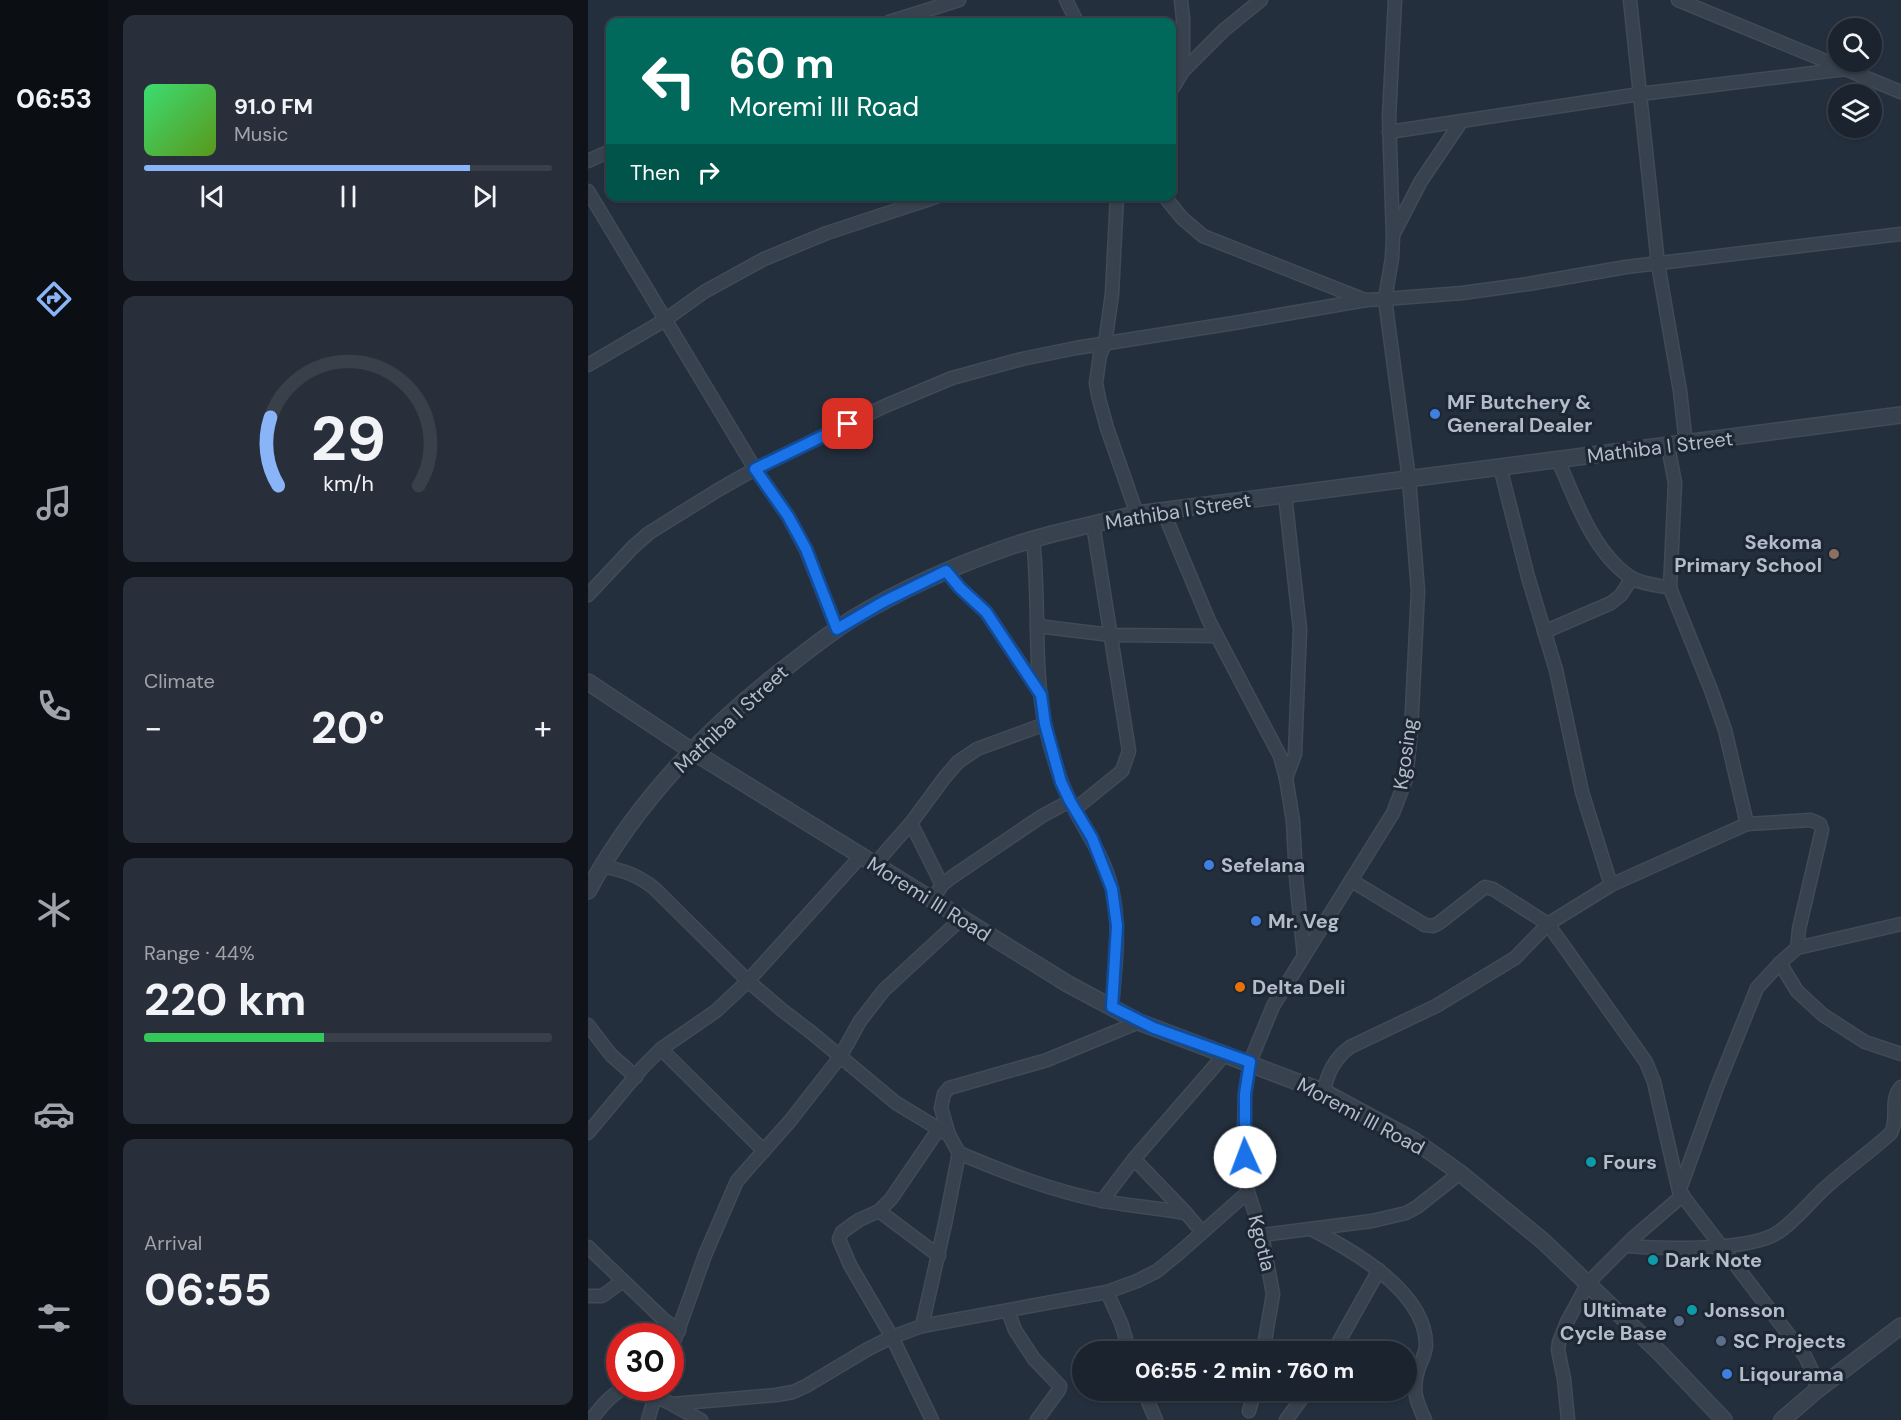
<!DOCTYPE html>
<meta charset="utf-8">
<style>
:root{--surface:#1b232e;--page:#282f3a;--text:#f1f3f6;--muted:#a0a4aa;--line:#39404a;--accent:#8ab4f8}
body{margin:0;font-family:"DM Sans",sans-serif;background:var(--page);color:var(--text);height:100vh;display:flex;flex-direction:column;font-size:22px;white-space:nowrap}
*{box-sizing:border-box;margin:0}
p{font-size:20px;color:var(--muted)}
.icon{flex:none;width:33px;height:33px;fill:none;stroke:currentColor;stroke-width:2;stroke-linecap:round;stroke-linejoin:round}
.map{position:relative;flex:1;overflow:hidden}
.panel{display:flex;flex-direction:column;gap:15px;padding:15px;background:#0f1319;width:480px}
.panel>*{flex:none}
.hud{position:absolute;left:18px;top:18px;width:570px;height:183px;border-radius:12px;box-shadow:0 2px 4px #0004,0 0 0 2px var(--line);background:#00695c;color:#fff;overflow:hidden}
.tools{position:absolute;left:1240px;top:18px;display:grid;gap:12px}
.tools a{display:grid;place-items:center;width:54px;height:54px;border-radius:50%;background:var(--surface);box-shadow:0 2px 4px #0004,0 0 0 2px var(--line);font-size:30px}
.speed{position:absolute;left:18px;top:1323px;display:flex;gap:12px;font-size:30px;font-weight:700;text-align:center}
.speed>*{display:grid;place-content:center;width:78px;height:78px;border-radius:50%;background:var(--surface);box-shadow:0 2px 4px #0004,0 0 0 2px var(--line);line-height:1}
.speed .limit{border:9px solid #d22;background:#fff;color:#111}
.pin{position:absolute;display:grid;place-items:center;width:51px;height:51px;color:#fff;margin:-26px;border-radius:12px;box-shadow:0 3px 9px #0006}
.me{position:absolute;width:66px;margin:-33px;rotate:358deg;stroke-linejoin:round;filter:drop-shadow(0 0 4px #0008)}
.turn{display:flex;align-items:center;gap:21px;height:126px;padding:0 24px;font-size:27px}
.turn .icon{width:78px;height:78px;stroke-width:2.5}
.turn b{display:block;font-size:42px;line-height:51px}
.then{display:flex;align-items:center;height:57px;padding:0 24px;background:#0003;gap:12px;font-size:22px}
.big{font-size:45px;font-weight:700;line-height:1.1}
.panel .widget{flex:1;display:flex;flex-direction:column;justify-content:center;gap:9px;min-width:0;padding:0 21px;border-radius:12px;background:var(--page)}
.panel .dial{align-items:center;gap:0}
.dial svg{height:156px;overflow:visible;fill:none;stroke:var(--line);stroke-width:7;stroke-linecap:round;text-anchor:middle}
.dial text{fill:var(--text);stroke:none}
.song{display:flex;align-items:center;gap:18px}
.cover{width:72px;height:72px;border-radius:9px;background:linear-gradient(135deg,hsl(140 70% 55%),hsl(90 70% 35%))}
.played{height:6px;border-radius:3px;background:linear-gradient(90deg,var(--accent) 80%,var(--line) 80%)}
.keys{display:flex;justify-content:space-around;direction:ltr}
.heat{display:flex;justify-content:space-between;align-items:center;font-size:33px;direction:ltr}
.charge{height:9px;border-radius:4px;background:linear-gradient(90deg,#34c759 44%,var(--line) 0)}
.trip{position:absolute;left:484px;top:1341px;width:345px;height:60px;border-radius:30px;background:var(--surface);box-shadow:0 2px 4px #0004,0 0 0 2px var(--line);font-weight:700;line-height:60px;text-align:center}
main{display:flex;flex:1;min-height:0}
.tabs{display:flex;flex-direction:column;width:108px;justify-content:space-around;align-items:center;background:#0b0e12;color:var(--muted)}
.tabs .icon{width:42px;height:42px}
.tabs .active{color:var(--accent)}
.tabs b{font-size:27px;color:var(--text)}
.map>svg:first-child{display:block}
</style>
<main>
<nav class="tabs">
<b>06:53</b>
<svg class="icon active" aria-label="directions" viewBox="0 0 24 24"><path d="M12 3l9 9-9 9-9-9zM9 14v-3h6M13 9l2 2-2 2"/></svg>
<svg class="icon" aria-label="music" viewBox="0 0 24 24"><path d="M9 18V5l10-2v13"/><circle cx="6" cy="18" r="3"/><circle cx="16" cy="16" r="3"/></svg>
<svg class="icon" aria-label="phone" viewBox="0 0 24 24"><path d="M5 4h4l2 5-3 2q2 4 5 5l2-3 5 2v4C11 20 4 13 5 4z"/></svg>
<svg class="icon" aria-label="climate" viewBox="0 0 24 24"><path d="M12 3v18M4 7l16 10M4 17L20 7"/></svg>
<svg class="icon" aria-label="car" viewBox="0 0 24 24"><path d="M5 17H2v-5l4-1 3-4h7l3 4 3 1v5h-3M9 17h6M6 11h13"/><circle cx="7" cy="17" r="2"/><circle cx="17" cy="17" r="2"/></svg>
<svg class="icon" aria-label="filters" viewBox="0 0 24 24"><path d="M4 7h16M4 17h16"/><circle cx="9" cy="7" r="2"/><circle cx="15" cy="17" r="2"/></svg>
</nav>
<section class="panel">
<div class="widget">
<div class="song"><i class="cover"></i><div><b>91.0 FM</b><p>Music</p></div></div>
<div class="played"></div>
<div class="keys"><svg class="icon" aria-label="previous" viewBox="0 0 24 24"><path d="M18 5L8 12l10 7zM5 5v14"/></svg><svg class="icon" aria-label="pause" viewBox="0 0 24 24"><path d="M8 5v14M16 5v14"/></svg><svg class="icon" aria-label="next" viewBox="0 0 24 24"><path d="M6 5l10 7-10 7zM19 5v14"/></svg></div>
</div>
<div class="widget dial"><svg viewBox="0 0 100 80">
<path d="M14 69A42 42 0 1 1 86 69"/>
<path d="M14 69A42 42 0 0 1 10 34" stroke="#8ab4f8"/>
<text x="50" y="56" font-size="32" font-weight="700">29</text>
<text x="50" y="72" font-size="11">km/h</text>
</svg></div>
<div class="widget"><p>Climate</p>
<div class="heat"><a>−</a><b class="big">20°</b><a>+</a></div>
</div>
<div class="widget"><p>Range · 44%</p><b class="big">220 km</b><div class="charge"></div></div>
<div class="widget"><p>Arrival</p><b class="big">06:55</b></div>
</section>
<div class="map">
<svg width="1313" height="1420" viewBox="0 0 1313 1420">
<rect width="100%" height="100%" fill="#242f3e"/>
<g fill="none" stroke-linecap="round" stroke-linejoin="round">
<defs>
<g id="minor">
<path d="M478,0L489,22"/>
<path d="M1042,0L1070,264L1092,391L1098,444"/>
<path d="M1090,0L1313,92"/>
<path d="M301,22L371,0"/>
<path d="M595,71L636,30L673,0"/>
<path d="M584,89L595,71V19L593,0"/>
<path d="M801,132L1052,94L1258,69"/>
<path d="M0,161L22,151"/>
<path d="M0,191L167,469L200,516L218,550L249,629"/>
<path d="M529,196L524,294L517,344L512,355L508,383L511,399L519,428L549,514"/>
<path d="M576,196L594,218L615,236L777,300"/>
<path d="M806,233L833,181L873,122"/>
<path d="M0,365L77,320L116,292L176,259L239,233L351,196"/>
<path d="M1080,446L1087,483L1082,588L1123,690L1137,730L1159,824L1223,820L1232,824L1234,830L1211,929L1209,948"/>
<path d="M970,460C987,499 1005,552 1042,577C1052,584 1070,585 1082,588"/>
<path d="M912,467L940,577L968,670L994,792L1023,885L1159,824"/>
<path d="M697,495L712,629L707,754L698,778"/>
<path d="M575,511L621,621L692,756L698,778L705,821L708,877L716,956"/>
<path d="M445,539C452,601 445,665 457,726C463,751 470,776 481,799C496,830 516,855 524,889C533,928 527,969 524,1007"/>
<path d="M358,571L372,588L398,612L453,694"/>
<path d="M0,595L45,547L61,533L130,490L167,469L297,406L364,378L434,359L488,348L646,323L778,300L797,299L804,258L805,237L801,117L807,0"/>
<path d="M449,626L523,635L629,636"/>
<path d="M956,632L1023,603L1033,595L1044,578"/>
<path d="M487,809L534,771L541,751L505,524"/>
<path d="M323,823L354,885"/>
<path d="M287,864L323,823L357,777L370,762L389,749L457,724"/>
<path d="M14,866C34,870 50,875 66,888L160,981L194,1010L224,1033L308,1103L361,1135"/>
<path d="M764,881L837,925L845,926L851,923L897,887L905,889L960,924L1058,1062L1066,1082L1091,1191L1217,1356L1226,1375L1229,1390"/>
<path d="M344,900L354,885L364,877L454,816L482,801"/>
<path d="M1192,963L1209,991L1235,1015L1277,1042L1313,1054"/>
<path d="M0,1025L23,1055L48,1077"/>
<path d="M73,1049L176,1151"/>
<path d="M736,1092C739,1073 747,1058 762,1047L848,1006L927,958L960,924L1023,885"/>
<path d="M0,1133L55,1067L73,1049L128,1011L160,981L273,856"/>
<path d="M371,1153C418,1173 465,1191 515,1201C543,1206 570,1208 598,1213L614,1232"/>
<path d="M546,1159L598,1213"/>
<path d="M1092,1189L1129,1087L1169,988L1192,963L1209,948L1313,924"/>
<path d="M514,1201L546,1159L638,1053"/>
<path d="M291,1211L351,1256"/>
<path d="M725,1230C766,1251 838,1292 838,1345C838,1352 834,1360 831,1367C824,1389 827,1399 837,1420"/>
<path d="M674,1235L784,1221L818,1213L829,1207L872,1173"/>
<path d="M1039,1246C1074,1249 1160,1251 1189,1233C1204,1224 1222,1202 1236,1189C1258,1169 1282,1152 1303,1133C1311,1118 1301,1100 1313,1087"/>
<path d="M0,1247L75,1319L91,1331"/>
<path d="M519,1292L533,1323L542,1352"/>
<path d="M0,1296H14L35,1281"/>
<path d="M420,1311L427,1330L446,1359L472,1386L471,1390L449,1420"/>
<path d="M334,1326L357,1224L371,1153L361,1135L353,1108L356,1094L361,1088L459,1060L551,1022"/>
<path d="M675,1352L685,1294L674,1235L660,1192L656,1130L657,1093L662,1062L685,1006L805,813L818,779L823,731L830,591L821,479L797,299L874,293L940,284L1038,267L1313,234"/>
<path d="M745,1352L791,1270"/>
<path d="M82,1353L117,1255L149,1181L202,1121L252,1057L272,1021L296,990L373,919"/>
<path d="M49,1388L84,1404L188,1395L205,1392L218,1386L280,1349L304,1337L334,1326L519,1292L549,1281L569,1271L591,1253L660,1192"/>
<path d="M555,1390L568,1420"/>
<path d="M85,1405L113,1420"/>
<path d="M661,1411L667,1390"/>
<path d="M3,1420C13,1407 22,1395 37,1388"/>
<path d="M60,1420L69,1389"/>
<path d="M344,1420L304,1337L262,1265L251,1239L254,1232L271,1220L291,1211L303,1199L350,1130"/>
<path d="M698,1420L720,1390"/>
<path d="M980,1420L976,1379L970,1350L971,1342L979,1322L1000,1283L1044,1239L1095,1195"/>
</g>
<g id="tertiary">
<path d="M0,682L104,751L480,984L551,1022L736,1092L827,1141L872,1173L955,1241L1072,1353L1136,1420"/>
<path d="M0,891C48,801 124,723 205,662C224,647 244,632 264,619C311,591 361,568 412,550C456,534 503,525 549,514L1313,415"/>
<path d="M1194,1420L1229,1390L1313,1326"/>
</g>
</defs>
<use href="#minor" stroke="#414a57" stroke-width="15"/>
<use href="#tertiary" stroke="#414a57" stroke-width="18"/>
<use href="#minor" stroke="#38414e" stroke-width="12"/>
<use href="#tertiary" stroke="#38414e" stroke-width="15"/>
</g>
<g fill="none" stroke-linecap="round" stroke-linejoin="round">
<defs>
<path id="route" d="M260,424L167,469L200,516L218,549L249,629L295,602L358,571L372,588L398,612L453,695L457,724L473,782L482,801L504,838L524,889L529,926L524,1007L566,1028L662,1062L657,1094V1157"/>
</defs>
<use href="#route" stroke="#114b97" stroke-width="15"/>
<use href="#route" stroke="#1a73e8" stroke-width="10"/>
</g>
<g fill="#3f7fe0" stroke="#1d2633" stroke-width="2">
<circle cx="847" cy="414" r="6"/>
<circle cx="621" cy="865" r="6"/>
<circle cx="668" cy="921" r="6"/>
<circle cx="1139" cy="1374" r="6"/>
</g>
<circle fill="#8d6e63" stroke="#1d2633" stroke-width="2" cx="1246" cy="554" r="6"/>
<circle fill="#e8710a" stroke="#1d2633" stroke-width="2" cx="652" cy="987" r="6"/>
<g fill="#0f9aa8" stroke="#1d2633" stroke-width="2">
<circle cx="1003" cy="1162" r="6"/>
<circle cx="1065" cy="1260" r="6"/>
<circle cx="1104" cy="1310" r="6"/>
</g>
<g fill="#5c6f8a" stroke="#1d2633" stroke-width="2">
<circle cx="1091" cy="1321" r="6"/>
<circle cx="1133" cy="1341" r="6"/>
</g>
<g text-anchor="middle" stroke-width="6" stroke-linejoin="round" paint-order="stroke">
<g font-size="20" font-weight="bold" fill="#b4bcc9" stroke="#1d2633" text-anchor="start">
<text x="859" y="409">MF Butchery &amp;<tspan x="859" dy="23">General Dealer</tspan></text>
<text x="1234" y="549" text-anchor="end">Sekoma<tspan x="1234" dy="23">Primary School</tspan></text>
<text x="633" y="872">Sefelana</text>
<text x="680" y="928">Mr. Veg</text>
<text x="664" y="994">Delta Deli</text>
<text x="1015" y="1169">Fours</text>
<text x="1077" y="1267">Dark Note</text>
<text x="1079" y="1317" text-anchor="end">Ultimate<tspan x="1079" dy="23">Cycle Base</tspan></text>
<text x="1116" y="1317">Jonsson</text>
<text x="1145" y="1348">SC Projects</text>
<text x="1151" y="1381">Liqourama</text>
</g>
<g font-size="20" fill="#b4bcc9" stroke="#1d2633">
<text transform="translate(1072 447) rotate(-7)" y="7">Mathiba I Street</text>
<text transform="translate(590 511) rotate(-9)" y="7">Mathiba I Street</text>
<text transform="translate(143 719) rotate(-43)" y="7">Mathiba I Street</text>
<text transform="translate(817 754) rotate(-82)" y="7">Kgosing</text>
<text transform="translate(341 899) rotate(32)" y="7">Moremi III Road</text>
<text transform="translate(773 1116) rotate(28)" y="7">Moremi III Road</text>
<text transform="translate(674 1243) rotate(76)" y="7">Kgotla</text>
</g>
</g>
</svg>
<div class="tools">
<a><svg class="icon" aria-label="search" viewBox="0 0 24 24"><circle cx="10" cy="10" r="6"/><path d="M15 15l6 6"/></svg></a>
<a><svg class="icon" aria-label="layers" viewBox="0 0 24 24"><path d="M12 4l9 5-9 5-9-5zM3 14l9 5 9-5"/></svg></a>
</div>
<div class="speed"><div class="limit">30</div></div>
<div class="pin" style="left:260px;top:424px;background:#d93025"><svg class="icon" aria-label="arrive" viewBox="0 0 24 24"><path d="M6 21V4h12l-3 4 3 4H6"/></svg></div>
<svg class="me" style="left:657px;top:1157px" viewBox="-20 -20 40 40"><circle r="19" fill="#fff"/><path d="M0-13L10 11 0 6-10 11z" fill="#1a73e8"/></svg>
<div class="trip">06:55 · 2 min · 760 m</div>
<div class="hud">
<div class="turn"><svg class="icon" aria-label="left" viewBox="0 0 24 24"><path d="M17 20v-9H6M10 6l-5 5 5 5"/></svg><div><b>60 m</b>Moremi III Road</div></div>
<div class="then">Then<svg class="icon" aria-label="right" viewBox="0 0 24 24"><path d="M7 20v-9h11M14 6l5 5-5 5"/></svg></div>
</div>
</div>
</main>
